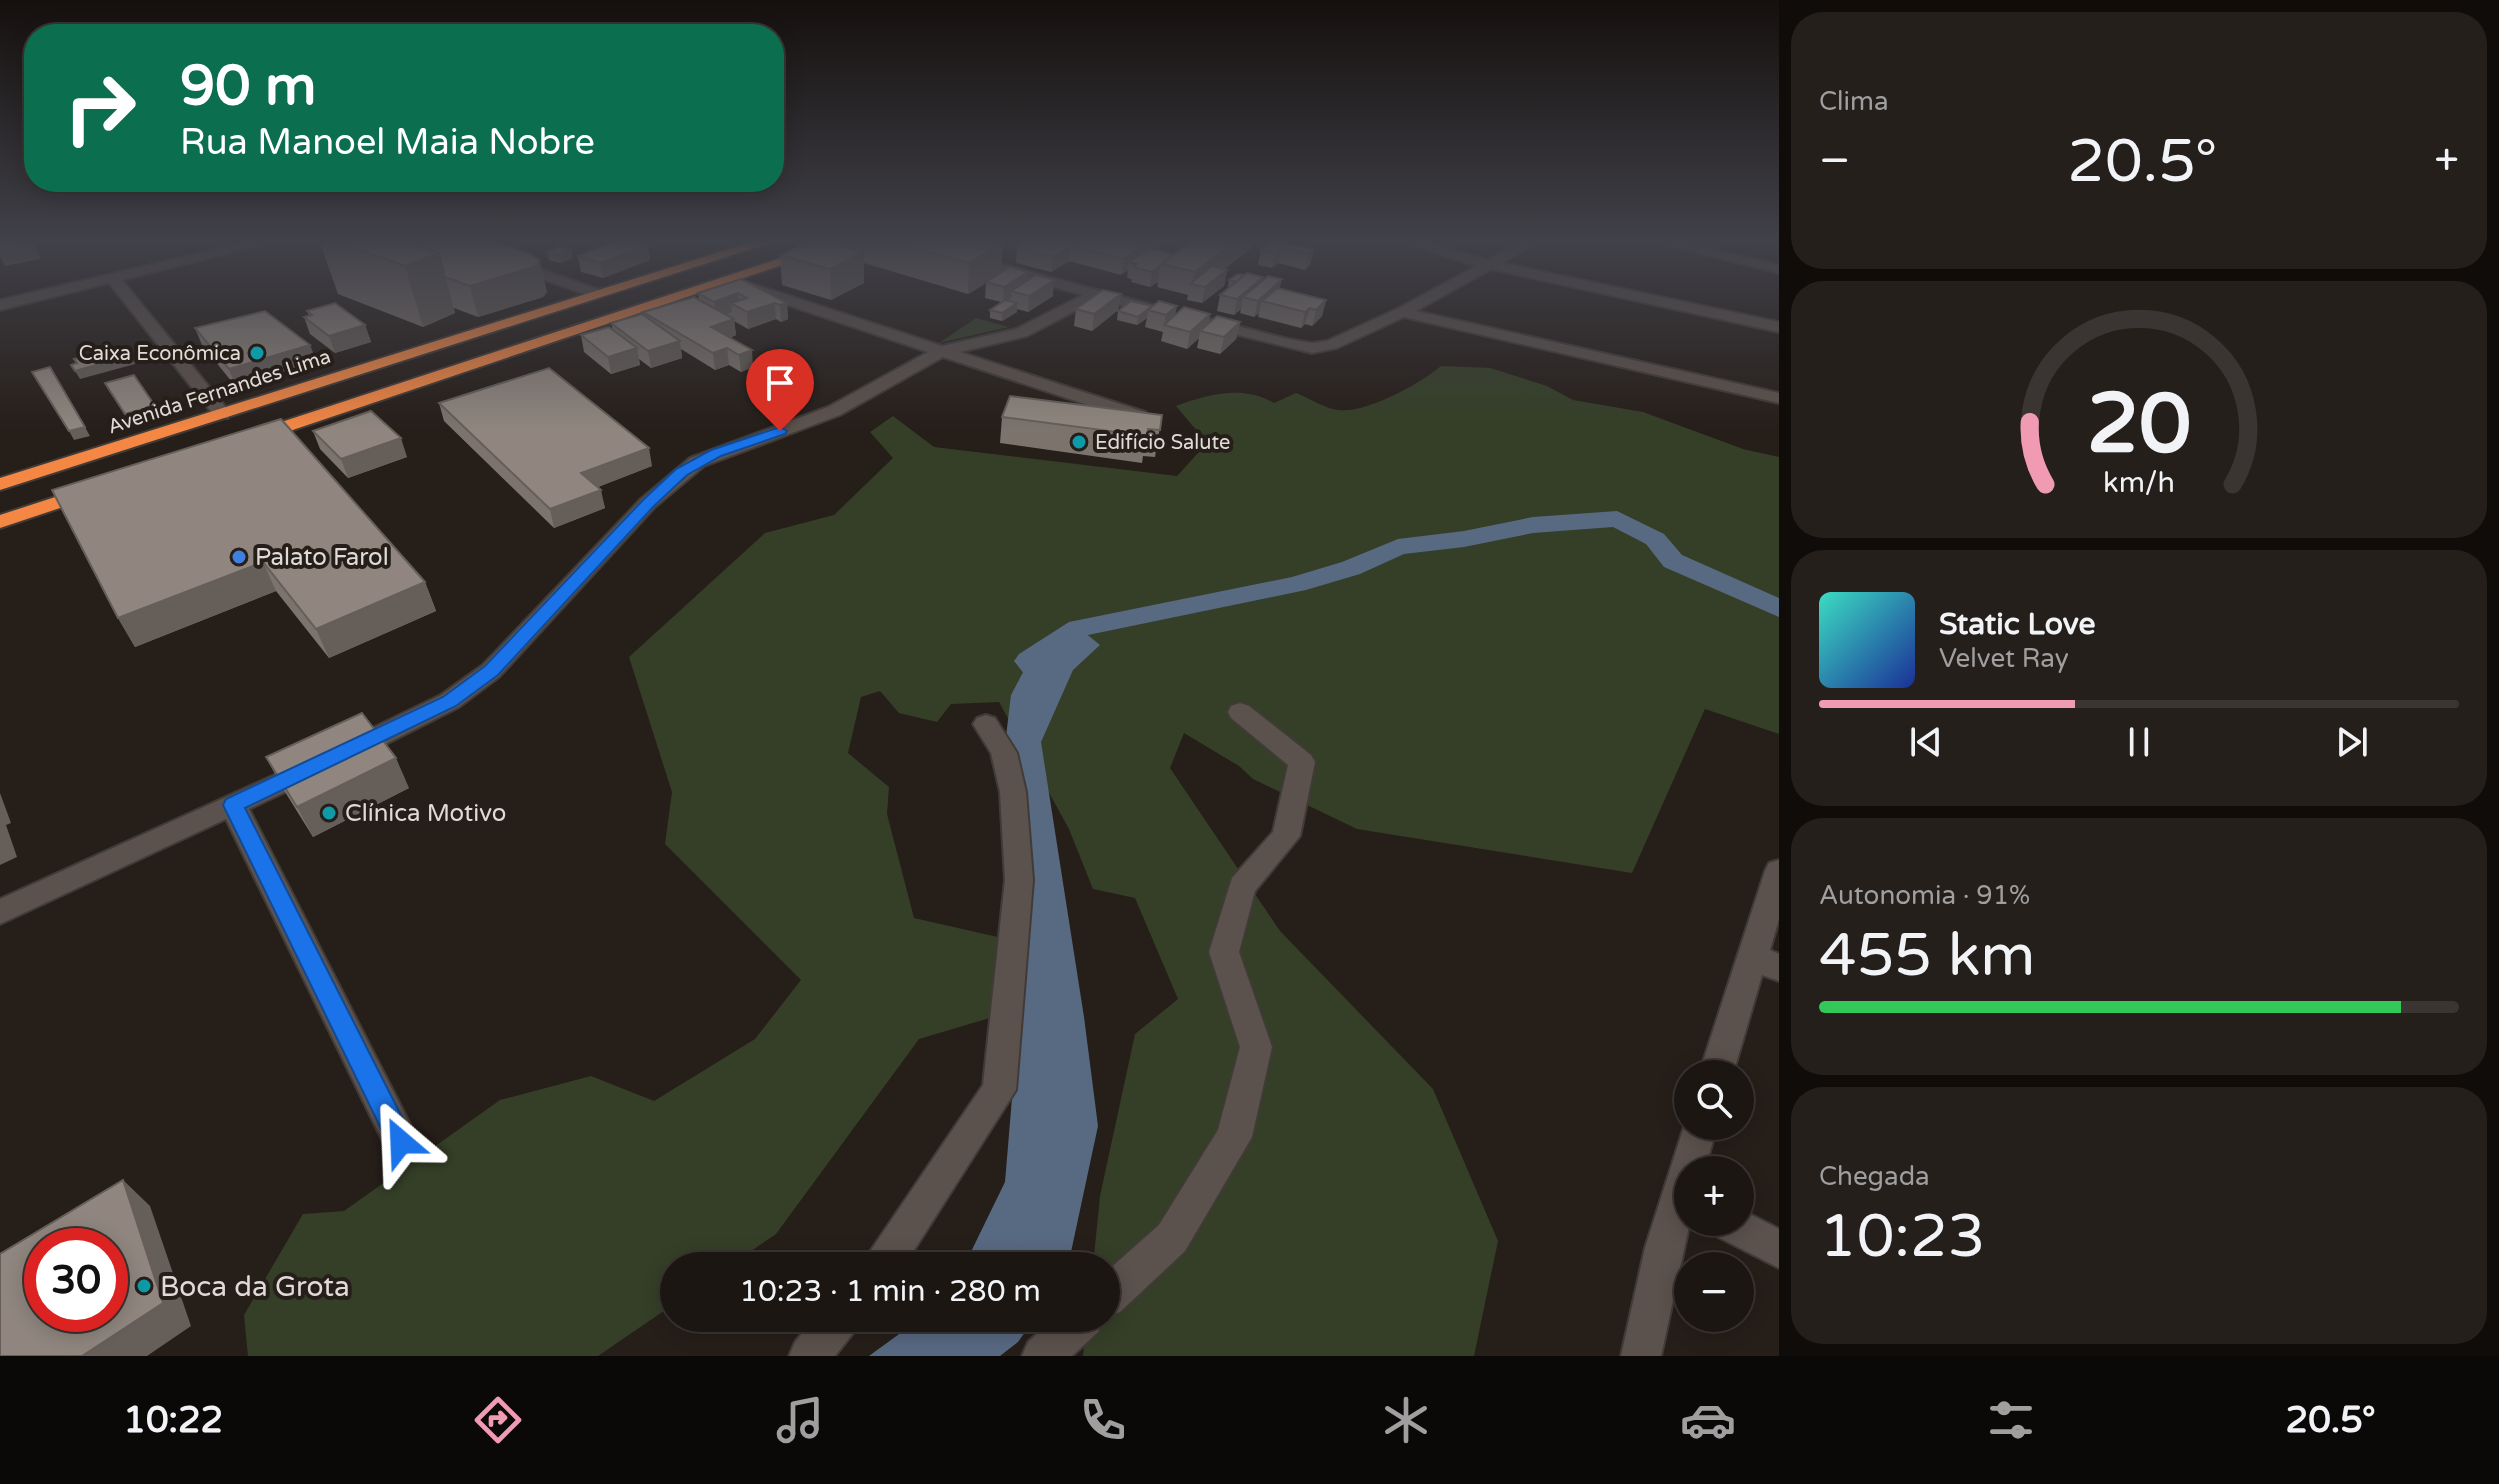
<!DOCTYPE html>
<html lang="pt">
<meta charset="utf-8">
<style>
:root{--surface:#1c1613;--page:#251f1c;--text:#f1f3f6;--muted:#a09fa0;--line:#3a3533;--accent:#f09ab4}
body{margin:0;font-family:"Varela Round",sans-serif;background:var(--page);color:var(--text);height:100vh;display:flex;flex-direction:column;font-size:30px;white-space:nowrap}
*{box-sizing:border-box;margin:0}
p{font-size:26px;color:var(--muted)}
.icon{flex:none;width:44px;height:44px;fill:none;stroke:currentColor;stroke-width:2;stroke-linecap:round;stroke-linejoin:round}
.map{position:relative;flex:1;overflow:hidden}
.drawer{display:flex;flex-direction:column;gap:12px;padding:12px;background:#0f0c0a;width:720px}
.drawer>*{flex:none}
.banner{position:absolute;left:24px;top:24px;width:760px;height:168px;border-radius:32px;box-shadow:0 4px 20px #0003,0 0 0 2px var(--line);background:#0b6e4f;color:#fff;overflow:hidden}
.buttons{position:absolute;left:1674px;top:1060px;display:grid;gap:16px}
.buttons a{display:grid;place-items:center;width:80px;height:80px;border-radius:50%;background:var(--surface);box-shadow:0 4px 20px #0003,0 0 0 2px var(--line);font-size:40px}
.speed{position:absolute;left:24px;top:1228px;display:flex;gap:16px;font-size:40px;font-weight:700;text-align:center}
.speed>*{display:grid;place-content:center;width:104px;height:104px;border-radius:50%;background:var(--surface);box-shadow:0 4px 20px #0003,0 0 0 2px var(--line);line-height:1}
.speed .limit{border:12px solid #d22;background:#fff;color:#111}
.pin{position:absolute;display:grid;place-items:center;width:68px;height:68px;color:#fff;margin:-82px -34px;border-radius:50% 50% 50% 0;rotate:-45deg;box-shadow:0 0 8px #0007}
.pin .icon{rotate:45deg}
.me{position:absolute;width:88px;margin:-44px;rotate:334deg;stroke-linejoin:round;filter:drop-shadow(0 0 6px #0008)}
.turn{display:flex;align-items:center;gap:28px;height:168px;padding:0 24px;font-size:36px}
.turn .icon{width:104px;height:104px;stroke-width:2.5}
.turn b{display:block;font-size:56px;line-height:68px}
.big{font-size:60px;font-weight:600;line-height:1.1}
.drawer .card{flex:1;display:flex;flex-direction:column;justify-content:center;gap:12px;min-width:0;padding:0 28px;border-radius:32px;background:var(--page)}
.drawer .dial{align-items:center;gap:0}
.dial svg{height:208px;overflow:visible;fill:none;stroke:var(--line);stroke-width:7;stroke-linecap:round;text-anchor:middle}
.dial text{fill:var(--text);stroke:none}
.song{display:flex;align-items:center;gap:24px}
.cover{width:96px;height:96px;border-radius:12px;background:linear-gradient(135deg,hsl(170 70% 55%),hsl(230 70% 35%))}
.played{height:8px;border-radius:4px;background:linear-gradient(90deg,var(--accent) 40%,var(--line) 40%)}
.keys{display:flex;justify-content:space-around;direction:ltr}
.heat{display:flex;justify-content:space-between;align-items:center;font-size:44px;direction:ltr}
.charge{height:12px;border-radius:6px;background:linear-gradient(90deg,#34c759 91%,var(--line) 0)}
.trip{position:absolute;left:660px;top:1252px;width:460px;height:80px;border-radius:40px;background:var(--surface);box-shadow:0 4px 20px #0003,0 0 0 2px var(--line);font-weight:600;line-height:80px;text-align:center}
.tabs{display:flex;height:128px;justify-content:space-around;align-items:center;background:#0b0908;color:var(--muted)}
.tabs .icon{width:56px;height:56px}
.tabs .current{color:var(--accent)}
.tabs b{font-size:36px;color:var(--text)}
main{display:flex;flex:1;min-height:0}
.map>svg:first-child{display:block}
</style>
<main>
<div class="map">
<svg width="1779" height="1356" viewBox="0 0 1779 1356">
<rect width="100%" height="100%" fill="#261e19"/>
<g fill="#353f27">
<path d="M976,318L1009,327L939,343Z"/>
<path d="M1441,366L1490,368L1547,386L1573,400L1643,412L1743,449L1779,457V734L1705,709L1632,873L1357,829L1253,779L1239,766L1184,733L1170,768L1280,931L1433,1089L1498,1241L1474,1356H1083L1087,1318H1106V1266H1093L1100,1196L1135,1034L1178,999L1135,898L1093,889L1069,829L999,702L951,704L937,722L899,713L880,691L861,697L848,753L889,787L887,814L914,918L1002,938L993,1017L919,1039L776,1234L729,1266H674V1304L598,1356H248L244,1315L303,1214L344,1211L500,1100L591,1076L654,1101L755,1039L801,980L665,844L672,792L629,657L765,533L834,515L893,458L870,432L893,416L934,447L1177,476L1199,452L1197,431L1176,406C1209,394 1243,385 1274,403L1296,393C1309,398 1324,408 1338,410C1365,414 1420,384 1441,366Z"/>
</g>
<g fill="#586982">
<path d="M1079,628L1100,645L1073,670L1041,742L1084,1017L1098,1126L1068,1266H988L1027,1185L1037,1050L1004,753L1011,695L1029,661Z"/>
<path d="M921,1318H1035L1018,1342L1000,1356H869Z"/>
</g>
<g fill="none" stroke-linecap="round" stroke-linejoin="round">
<g fill="#586982" fill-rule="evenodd">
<path d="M1617,511L1664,534L1682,555L1779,598V617L1664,567L1646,544L1613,527L1533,533L1464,547L1404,554L1360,574L1306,590L1088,635L1047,663L1059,678L1052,701L1041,704L1030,701L1026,694L1029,680L1014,661L1019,654L1069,622L1292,577L1342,562L1398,539L1464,531L1533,517Z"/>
<path d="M1022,908L1035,913L1041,924L1058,1050L1050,1185L1013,1266H964L1005,1182L1016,1050L1003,924L1009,913Z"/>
</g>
<defs>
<g id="minor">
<path d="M256,240H280L122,280L228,410L231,414L228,418H216L109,283L0,310V300Z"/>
<path d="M1395,240H1417L1488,260L1525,240H1542L1502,263L1779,322V332L1491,269L1416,311L1779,393V403L1404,317L1337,348L1312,353L1201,326L1198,323L1206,318L1288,339L1312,343L1327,341L1397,309L1477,266Z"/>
<path d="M1647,240H1672L1779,265V273Z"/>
<path d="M971,256L1164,308V314L1159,316L1098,299L1027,336L960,352L1145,412L1148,416L1145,420H1133L943,357L840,415L704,466L655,507L499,677L459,707L362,756L353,758L344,756L340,749L344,742L441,695L483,665L641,499L690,458L828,407L928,352L722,283V277H732L942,346L1016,329L1083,295L966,263V257Z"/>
<path d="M514,260L603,291L605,294L598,298L593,297L509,267L507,264Z"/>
<path d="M1240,703L1249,706L1311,755L1315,762L1300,836L1255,891L1239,952L1272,1047L1252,1137L1185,1251L1120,1312L1106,1317V1272L1159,1225L1218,1130L1240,1047L1209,952L1232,878L1273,832L1288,765L1231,718L1228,712L1231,706Z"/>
<path d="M986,715L995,718L1017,753L1026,792L1033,880L1016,1090L904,1266H863L869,1253L983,1085L1005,880L1000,792L991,753L973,724L977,718Z"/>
<path d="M308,760L317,763L321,770L317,777L249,809L413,1130L419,1142L413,1154L401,1159L389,1154L226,819L0,924V899Z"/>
<path d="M1779,860V919L1770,950L1779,954V981L1762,975L1733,1074H1699L1765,871L1769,863Z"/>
<path d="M1688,1114V1126H1717L1705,1170H1688L1690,1222L1661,1356H1621L1645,1248Z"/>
<path d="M1740,1209L1779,1229V1268L1714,1235L1708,1222H1740Z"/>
<path d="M814,1318H860L854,1332L835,1356H789L795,1342Z"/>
<path d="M1054,1318H1104L1098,1332L1072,1356H1022L1028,1342Z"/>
</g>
<g id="highway">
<path d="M758,240H779L0,490V478Z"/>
<path d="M836,240H856L263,440H251L248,436L251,432Z"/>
<path d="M89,486L99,492L96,496L0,528V515Z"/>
</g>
</defs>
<use href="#minor" stroke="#413b38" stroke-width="4"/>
<use href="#highway" stroke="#413b38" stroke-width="4"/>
<use href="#minor" fill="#5c524d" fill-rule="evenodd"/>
<use href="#highway" fill="#f48744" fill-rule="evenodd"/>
</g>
<g fill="#7c736d">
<path d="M319,240H487L547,292L543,297L478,317L454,308L455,313L423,327L338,294Z"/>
<path d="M855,240H990L1001,273L1028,272L1027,281L1053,296L1028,312L1017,309V312L1002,321L990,318V310L1001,302L985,298L986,283L968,294L864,263V283L831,300L782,285L780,255L842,246L855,242Z"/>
<path d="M1029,240H1160L1159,248L1157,249L1174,254L1192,240H1252L1250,249L1224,269L1227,270L1224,286L1202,303L1187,300L1188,295L1157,287L1158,282L1150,287L1131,282L1132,279L1127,278L1128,270L1121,275L1069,261L1051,272L1016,263L1017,247Z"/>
<path d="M1273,240L1314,250L1310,265L1305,270L1278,263L1272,268L1258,265L1261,250Z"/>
<path d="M648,245L650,260L603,278L581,272L578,256Z"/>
<path d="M571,250L573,258L560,263L549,260L547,252Z"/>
<path d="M741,279L787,303L788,319L781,322L776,319L748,329L734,321L736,335L730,338L753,367L741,372L729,365L715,370L681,349L682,358L651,368L639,359L640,365L611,374L584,352L581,335L613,330L611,323L643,315V312L699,300L698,293Z"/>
<path d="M1229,280L1262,281L1280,288L1326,300L1322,316L1312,326L1305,324L1301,328L1258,317L1259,313L1254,317L1240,313L1241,309L1234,315L1217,311L1220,295L1228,288Z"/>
<path d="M1121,294L1118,310L1092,331L1074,326L1076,309Z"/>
<path d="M1131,301L1176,315L1210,314L1208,324L1240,322L1236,339L1220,354L1197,348L1199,338L1187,349L1161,341L1163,332L1145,327L1147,318L1137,325L1117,320L1118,311Z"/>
<path d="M307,311L365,325L371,342L335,353L310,334L304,317L309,316Z"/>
<path d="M195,328L317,362L236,387L202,345Z"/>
<path d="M439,403L652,466L598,487L605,508L554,528L444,421Z"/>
<path d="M1162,415L1155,457L1143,456L1142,463L1000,443L1002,417Z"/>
<path d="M313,431L407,457L348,478L320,449Z"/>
<path d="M52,490L425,582L436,611L329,658L276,591L135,647L118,618Z"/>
<path d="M266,757L409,788L313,837L282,787Z"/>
</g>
<g fill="#655e59">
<path d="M1151,240H1160L1159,248L1136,264L1129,262L1128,270L1121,275L1124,259Z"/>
<path d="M1237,240H1252L1250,249L1202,287L1192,284L1195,272Z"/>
<path d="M1003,243L1001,274L968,294L969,263Z"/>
<path d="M34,244L41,259L5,266L0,257V250Z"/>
<path d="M648,245L650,260L603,278L600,263Z"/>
<path d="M1071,246L1069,261L1051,272L1053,257Z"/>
<path d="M1281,248L1278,263L1272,268L1275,253Z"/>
<path d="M571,250L573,258L560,263L558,255Z"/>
<path d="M1314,250L1310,265L1305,270L1308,254Z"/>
<path d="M864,252V283L831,300L830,269Z"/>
<path d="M439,253L455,313L423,327L405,266Z"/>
<path d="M540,261L547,292L543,297L478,317L470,286Z"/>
<path d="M1160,266L1158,282L1150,287L1152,272Z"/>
<path d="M1227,270L1224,286L1202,303L1205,287Z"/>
<path d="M1028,272L1027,288L1011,291V298L1003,303L1004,287Z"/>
<path d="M1263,277L1260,293L1243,297L1241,309L1234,315L1237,299Z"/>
<path d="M1282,279L1278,295L1262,301L1259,313L1254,317L1258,301Z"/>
<path d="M1054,280L1053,296L1028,312L1029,296Z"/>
<path d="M738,293L739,308L731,303L732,312L715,318L714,302Z"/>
<path d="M1121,294L1118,310L1092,331L1094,314Z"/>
<path d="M1326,300L1322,316L1312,326L1316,310Z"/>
<path d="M775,303L776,319L748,329L747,312Z"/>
<path d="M787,303L788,319L781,322L780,305Z"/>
<path d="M1017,303V312L1002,321V313Z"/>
<path d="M1177,306L1174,322L1164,325L1166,315Z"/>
<path d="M1310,308L1305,324L1301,328L1305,312Z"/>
<path d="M1148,310L1147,318L1137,325L1138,317Z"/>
<path d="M1210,314L1207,331H1200L1199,338L1187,349L1190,332Z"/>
<path d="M734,319L736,335L713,344L711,327Z"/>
<path d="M1240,322L1236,339L1220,354L1224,337Z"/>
<path d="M365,325L371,342L335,353L329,336Z"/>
<path d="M680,341L682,358L651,368L648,351Z"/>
<path d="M310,345L317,362L236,387L229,369Z"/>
<path d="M637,348L640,365L611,374L608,357Z"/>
<path d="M727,348L729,365L715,370L713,353Z"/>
<path d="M752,350L753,367L741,372L739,355Z"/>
<path d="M131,355L135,364L80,379L75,371Z"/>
<path d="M155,406L159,415L129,423L125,414Z"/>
<path d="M85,427L90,436L74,440L69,431Z"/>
<path d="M401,438L407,457L348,478L341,459Z"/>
<path d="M649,448L652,466L585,492L581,473Z"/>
<path d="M601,490L605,508L554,528L550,509Z"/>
<path d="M263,562L276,591L135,647L118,618Z"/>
<path d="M425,582L436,611L329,658L316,629Z"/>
<path d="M396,758L409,788L313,837L297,807Z"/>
<path d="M0,793L11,823L6,825L17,857L0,865Z"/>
<path d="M123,1180L150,1206L191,1326L147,1356H82Z"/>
</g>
<g fill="#90867f" stroke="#655e59" stroke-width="2" fill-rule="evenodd">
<path d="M0,240H32L34,244L0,250Z"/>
<path d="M331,240H401L439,253L405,266Z"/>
<path d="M401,240H487L529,253L540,261L536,266L470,286L445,277L439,253Z"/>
<path d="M618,240H632L648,245L600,263L578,256Z"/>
<path d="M812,240H821L864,252L830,269L780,255Z"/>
<path d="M887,240H990L1003,243L969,263Z"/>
<path d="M1029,240H1151L1124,259L1071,246L1053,257L1017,247Z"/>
<path d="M1192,240H1237L1195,272L1161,264Z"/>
<path d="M1273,240L1314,250L1308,254L1281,248L1275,253L1261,250Z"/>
<path d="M855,242V250L842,246Z"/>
<path d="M560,246L571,250L558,255L547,252Z"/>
<path d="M1150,248L1174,254L1152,272L1134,267L1137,264L1129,262Z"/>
<path d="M1212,266L1227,270L1205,287L1190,284Z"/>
<path d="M1010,267L1028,272L1004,287L986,282Z"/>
<path d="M1247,273L1263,277L1237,299L1220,295Z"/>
<path d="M1238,274L1244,275L1236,282L1229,280Z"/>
<path d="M1036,275L1054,280L1029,296L1011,291Z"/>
<path d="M1268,276L1282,279L1258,301L1243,297Z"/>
<path d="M741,279L787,303L780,305L775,303L747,312L731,303L747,298L738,293L714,302L698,293Z"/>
<path d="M1277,288L1326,300L1316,310L1310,308L1305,312L1262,301Z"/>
<path d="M1103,290L1121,294L1094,314L1076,309Z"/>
<path d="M694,297L734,319L711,327L752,350L739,355L727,348L713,353L643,312Z"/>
<path d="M1005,300L1017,303L1002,313L990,310Z"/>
<path d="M1131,301L1152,306L1138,317L1118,311Z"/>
<path d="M1159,301L1177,306L1166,315L1148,310Z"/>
<path d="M335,303L365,325L329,336L304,317L312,315L307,311Z"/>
<path d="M1184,307L1210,314L1190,332L1164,325Z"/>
<path d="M265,311L310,345L229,369L195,328Z"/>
<path d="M642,314L680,341L648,351L611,323Z"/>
<path d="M1217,316L1240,322L1224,337L1200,331Z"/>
<path d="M609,327L637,348L608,357L581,335Z"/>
<path d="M126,349L131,355L75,371L71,365L77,363L74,359Z"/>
<path d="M50,367L85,427L69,431L32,372Z"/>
<path d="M549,368L649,448L581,473L601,490L550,509L439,403Z"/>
<path d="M134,375L155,406L125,414L105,383Z"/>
<path d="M1010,396L1162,415L1160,430L1148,429L1147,436L1002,417Z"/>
<path d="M371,411L401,438L341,459L313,431Z"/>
<path d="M281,419L425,582L316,629L263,562L118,618L52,490Z"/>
<path d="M362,713L396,758L297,807L266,757Z"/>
<path d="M123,1180L163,1303L82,1356H0V1254ZM42,1246H110V1314H42Z"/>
</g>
<linearGradient id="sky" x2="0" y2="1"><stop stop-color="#15100e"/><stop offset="0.56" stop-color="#414149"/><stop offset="1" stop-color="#414149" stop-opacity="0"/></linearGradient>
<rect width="1779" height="430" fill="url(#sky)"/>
<path fill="#1a73e8" stroke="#114b97" stroke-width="2" d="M780,427L787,431L785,434L721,456L687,475L653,507L498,675L456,706L245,808L410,1133L414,1142L410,1151L401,1155L392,1151L223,805L226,799L443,697L485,666L643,500L676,469L711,450Z"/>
<g fill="#0f9aa8" stroke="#261e19" stroke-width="3">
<circle cx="257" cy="353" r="8"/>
<circle cx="1079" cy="442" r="8"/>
<circle cx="329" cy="813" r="8"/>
<circle cx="144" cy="1286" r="8"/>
</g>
<circle fill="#3f7fe0" stroke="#261e19" stroke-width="3" cx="239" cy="557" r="8"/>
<g text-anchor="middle" stroke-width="8" stroke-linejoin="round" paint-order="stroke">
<g font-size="20" fill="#e1dbd8" stroke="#261e19" text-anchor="end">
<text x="241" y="360">Caixa Econômica</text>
<text x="1095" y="449" text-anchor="start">Edifício Salute</text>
</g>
<g font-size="20" fill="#e1dbd8" stroke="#261e19">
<text transform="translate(219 391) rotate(-18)" y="7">Avenida Fernandes Lima</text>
</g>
<g font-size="24" fill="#e1dbd8" stroke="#261e19" text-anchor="start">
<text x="255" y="565">Palato Farol</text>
<text x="345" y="821">Clínica Motivo</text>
</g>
<g font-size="28" fill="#e1dbd8" stroke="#261e19" text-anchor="start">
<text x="160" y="1296">Boca da Grota</text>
</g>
</g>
</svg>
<div class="buttons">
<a><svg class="icon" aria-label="search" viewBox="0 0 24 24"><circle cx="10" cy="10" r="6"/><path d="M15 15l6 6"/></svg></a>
<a>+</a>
<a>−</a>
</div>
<div class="speed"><div class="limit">30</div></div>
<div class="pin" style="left:780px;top:431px;background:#d93025"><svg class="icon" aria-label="arrive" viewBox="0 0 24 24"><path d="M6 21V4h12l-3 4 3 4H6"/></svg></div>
<svg class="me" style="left:401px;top:1142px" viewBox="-20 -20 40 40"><path d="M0-17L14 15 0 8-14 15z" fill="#1a73e8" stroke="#fff" stroke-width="4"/></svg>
<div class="trip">10:23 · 1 min · 280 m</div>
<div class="banner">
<div class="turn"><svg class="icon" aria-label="right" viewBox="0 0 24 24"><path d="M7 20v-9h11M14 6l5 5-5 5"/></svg><div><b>90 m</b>Rua Manoel Maia Nobre</div></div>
</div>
</div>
<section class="drawer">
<div class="card"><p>Clima</p>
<div class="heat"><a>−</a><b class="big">20.5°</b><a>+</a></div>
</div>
<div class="card dial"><svg viewBox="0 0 100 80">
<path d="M14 69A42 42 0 1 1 86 69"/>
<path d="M14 69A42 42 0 0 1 8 45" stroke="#f09ab4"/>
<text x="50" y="56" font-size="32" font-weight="700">20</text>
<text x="50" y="72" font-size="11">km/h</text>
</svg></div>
<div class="card">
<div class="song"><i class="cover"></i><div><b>Static Love</b><p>Velvet Ray</p></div></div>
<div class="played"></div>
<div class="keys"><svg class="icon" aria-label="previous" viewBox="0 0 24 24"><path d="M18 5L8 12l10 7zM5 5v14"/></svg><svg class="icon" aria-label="pause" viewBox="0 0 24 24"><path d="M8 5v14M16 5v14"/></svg><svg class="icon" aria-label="next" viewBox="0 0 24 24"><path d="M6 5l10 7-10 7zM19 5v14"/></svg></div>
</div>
<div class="card"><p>Autonomia · 91%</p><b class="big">455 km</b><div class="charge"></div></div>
<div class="card"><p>Chegada</p><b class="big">10:23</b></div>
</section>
</main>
<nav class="tabs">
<b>10:22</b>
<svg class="icon current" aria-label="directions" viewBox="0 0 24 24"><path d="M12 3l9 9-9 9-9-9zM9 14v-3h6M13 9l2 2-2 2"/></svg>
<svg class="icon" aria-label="music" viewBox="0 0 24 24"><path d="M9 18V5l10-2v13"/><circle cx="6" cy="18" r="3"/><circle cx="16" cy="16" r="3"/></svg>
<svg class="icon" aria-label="phone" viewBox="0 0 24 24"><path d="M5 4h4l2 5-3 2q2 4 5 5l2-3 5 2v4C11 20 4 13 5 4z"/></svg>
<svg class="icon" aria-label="climate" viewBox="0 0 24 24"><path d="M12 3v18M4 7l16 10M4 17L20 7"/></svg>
<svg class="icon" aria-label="car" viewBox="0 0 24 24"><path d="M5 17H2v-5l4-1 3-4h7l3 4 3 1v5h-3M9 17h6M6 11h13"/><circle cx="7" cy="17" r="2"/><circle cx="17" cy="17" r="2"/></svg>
<svg class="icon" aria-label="filters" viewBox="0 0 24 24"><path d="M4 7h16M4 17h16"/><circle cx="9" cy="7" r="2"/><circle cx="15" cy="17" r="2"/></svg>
<b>20.5°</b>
</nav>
